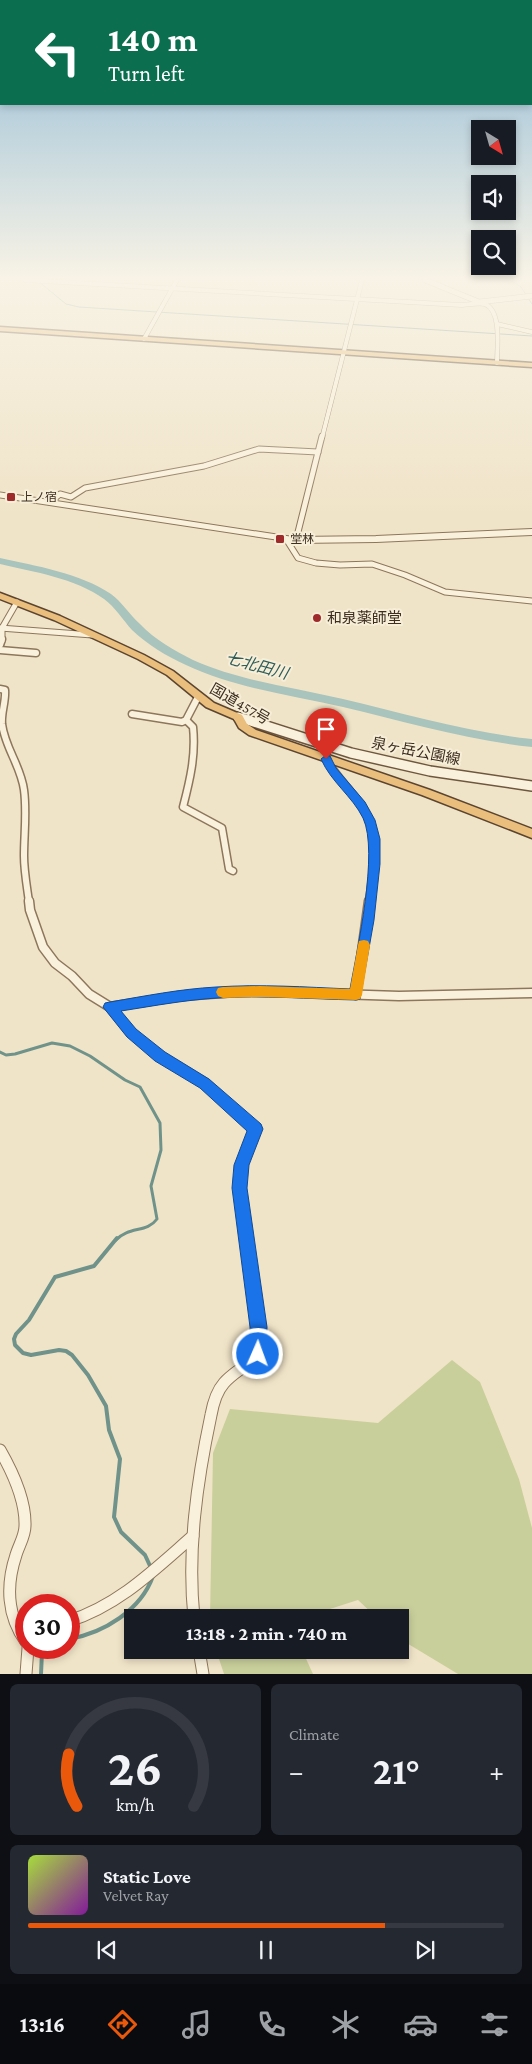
<!DOCTYPE html>
<meta charset="utf-8">
<style>
:root{--surface:#171b24;--page:#242831;--text:#f1f3f6;--muted:#9ea1a6;--line:#363941;--accent:#ea580c}
body{margin:0;font-family:"Crimson Pro","Noto Sans JP",serif;background:var(--page);color:var(--text);height:100vh;display:flex;flex-direction:column;font-size:19px;white-space:nowrap}
*{box-sizing:border-box;margin:0}
p{font-size:16px;color:var(--muted)}
.icon{flex:none;width:28px;height:28px;fill:none;stroke:currentColor;stroke-width:2;stroke-linecap:round;stroke-linejoin:round}
.map{position:relative;height:1674px;overflow:hidden}
.sheet{display:flex;flex-direction:column;gap:10px;padding:10px;background:#0d0f14;flex:1}
.sheet>*{flex:none}
.banner{position:absolute;left:0px;top:0px;width:532px;height:105px;box-shadow:0 2px 8px #0003;background:#0b6e4f;color:#fff;overflow:hidden}
.needle{width:32px;rotate:143deg}
.controls{position:absolute;left:471px;top:120px;display:grid;gap:10px}
.controls a{display:grid;place-items:center;width:45px;height:45px;border-radius:0px;background:var(--surface);box-shadow:0 2px 8px #0003;font-size:25px}
.speed{position:absolute;left:15px;top:1594px;display:flex;gap:10px;font-size:25px;font-weight:700;text-align:center}
.speed>*{display:grid;place-content:center;width:65px;height:65px;border-radius:50%;background:var(--surface);box-shadow:0 2px 8px #0003;line-height:1}
.speed .limit{border:8px solid #d22;background:#fff;color:#111}
.pin{position:absolute;display:grid;place-items:center;width:42px;height:42px;color:#fff;margin:-51px -21px;border-radius:50% 50% 50% 0;rotate:-45deg;box-shadow:0 0 5px #0007}
.pin .icon{rotate:45deg}
.me{position:absolute;width:55px;margin:-28px;rotate:2deg;stroke-linejoin:round;filter:drop-shadow(0 0 4px #0008)}
.turn{display:flex;align-items:center;gap:18px;height:105px;padding:0 25px;font-size:22px}
.turn .icon{width:65px;height:65px;stroke-width:2.5}
.turn b{display:block;font-size:35px;line-height:42px}
.big{font-size:38px;font-weight:700;line-height:1.1}
.sheet .widget{flex:1;display:flex;flex-direction:column;justify-content:center;gap:8px;min-width:0;padding:0 18px;border-radius:8px;background:var(--page)}
.sheet .dial{align-items:center;gap:0}
.dial svg{height:130px;overflow:visible;fill:none;stroke:var(--line);stroke-width:7;stroke-linecap:round;text-anchor:middle}
.dial text{fill:var(--text);stroke:none}
.song{display:flex;align-items:center;gap:15px}
.cover{width:60px;height:60px;border-radius:8px;background:linear-gradient(135deg,hsl(80 70% 55%),hsl(290 70% 35%))}
.played{height:5px;border-radius:2px;background:linear-gradient(90deg,var(--accent) 75%,var(--line) 75%)}
.keys{display:flex;justify-content:space-around;direction:ltr}
.heat{display:flex;justify-content:space-between;align-items:center;font-size:28px;direction:ltr}
.sheet .tiles{flex:1;display:grid;gap:10px;grid-template-columns:1fr 1fr}
.widget:last-child{grid-column:span 2}
.trip{position:absolute;left:124px;top:1609px;width:285px;height:50px;border-radius:0px;background:var(--surface);box-shadow:0 2px 8px #0003;font-weight:700;line-height:50px;text-align:center}
.tab-bar{display:flex;height:80px;justify-content:space-around;align-items:center;background:#090b0e;color:var(--muted)}
.tab-bar .icon{width:35px;height:35px}
.tab-bar .selected{color:var(--accent)}
.tab-bar b{font-size:22px;color:var(--text)}
.map>svg:first-child{display:block}
</style>
<div class="map">
<svg width="532" height="1674" viewBox="0 0 532 1674">
<rect width="100%" height="100%" fill="#f0e4c8"/>
<g fill="#c9cf9b">
<path d="M452,1360L480,1382L519,1479L532,1528V1674H458L400,1639V1618L376,1617L358,1600L305,1617H210L213,1453L230,1409L378,1423Z"/>
<path d="M216,1650H302L313,1674H224Z"/>
</g>
<g fill="none" stroke-linecap="round" stroke-linejoin="round">
<g stroke="#6f938a" stroke-width="1">
<path d="M510,280L521,287L532,304"/>
<path d="M38,281L66,304L79,307L532,336"/>
</g>
<path stroke="#6f938a" stroke-width="3" d="M0,1052L6,1055L15,1054L52,1043L70,1046L90,1056L125,1080L140,1087L160,1123L161,1150L151,1186L157,1219C147,1233 129,1226 116,1240"/>
<g stroke="#6f938a" stroke-width="4">
<path d="M117,1238L94,1266L55,1277L29,1320L16,1334L14,1339L15,1345L23,1353L31,1355L59,1350L66,1351L72,1355L88,1375L106,1406L109,1430L120,1459L114,1517L121,1532L145,1555L151,1568"/>
<path d="M69,1639C104,1633 141,1610 153,1576"/>
<path d="M41,1674L42,1652L47,1648"/>
</g>
<path fill="#a9c4bc" fill-rule="evenodd" d="M0,558C36,566 80,573 111,594C122,602 130,615 140,624C155,640 174,650 193,660C240,681 293,687 343,699C406,714 467,732 532,739V747C467,740 406,722 343,707C291,695 235,688 186,665C166,656 148,645 132,630C123,620 115,607 104,599C75,578 34,572 0,564Z"/>
<defs>
<g id="minor-far4">
<path d="M25,280L461,305C468,305 478,302 485,304C502,311 497,348 497,363"/>
<path d="M497,324L532,332"/>
<path d="M144,339L177,280"/>
<path d="M322,438L362,280"/>
</g>
<g id="minor-far3">
<path d="M0,495L296,540L322,436"/>
<path d="M50,502L60,494L71,497L85,488L204,466L259,449L318,452"/>
<path d="M286,539L298,558L316,563L340,565L372,564L405,575L445,592L532,601"/>
<path d="M0,628L92,635"/>
<path d="M2,641V628L17,602"/>
</g>
<g id="minor-far2">
<path d="M0,645L2,639"/>
<path d="M0,650L36,653"/>
<path d="M0,689L5,690C6,702 1,712 2,724C5,748 21,766 24,790C27,812 24,834 24,856C24,871 27,887 29,902"/>
<path d="M132,714L182,722L186,720L198,697"/>
<path d="M186,720L193,727C196,755 190,780 183,807L222,828L229,869L233,871"/>
<path d="M326,759C336,776 350,789 361,805C381,834 373,870 369,902"/>
</g>
<g id="minor-far1">
<path d="M29,901L30,910L43,947L55,963L72,976L89,994L110,1007L131,1033L160,1056L205,1083L256,1129L241,1165L240,1188L246,1240"/>
<path d="M356,995L369,901"/>
<path d="M110,1007L180,996L250,991L399,996L532,993"/>
</g>
<g id="minor">
<path d="M0,1450C12,1471 26,1500 25,1526C25,1536 19,1545 16,1555C6,1585 7,1616 26,1642"/>
<path d="M194,1618C187,1551 197,1481 211,1415C213,1404 216,1392 224,1383C236,1369 253,1365 260,1347L246,1238"/>
<path d="M69,1621C119,1605 154,1570 193,1536"/>
<path d="M199,1650L203,1674"/>
<path d="M26,1674L28,1648"/>
</g>
<path id="tertiary-far1" d="M425,280L479,302L532,296"/>
<path id="tertiary" d="M296,540L376,539L532,532"/>
<path id="secondary" d="M238,717L351,753L430,771L532,786"/>
<g id="trunk">
<path d="M0,327L532,363V367L0,331Z"/>
<path d="M0,593L60,616L144,655L173,671L214,703L242,715L247,724L256,730L430,790L532,829V838L422,795L249,735L239,728L234,719L206,707L167,675L138,659L54,620L0,599Z"/>
</g>
</defs>
<use href="#minor-far4" stroke="#8d765c" stroke-width="5"/>
<use href="#minor-far3" stroke="#8d765c" stroke-width="7"/>
<use href="#minor-far2" stroke="#8d765c" stroke-width="9"/>
<use href="#minor-far1" stroke="#8d765c" stroke-width="11"/>
<use href="#minor" stroke="#8d765c" stroke-width="13"/>
<use href="#tertiary-far1" stroke="#8d765c" stroke-width="6"/>
<use href="#tertiary" stroke="#8d765c" stroke-width="8"/>
<use href="#secondary" stroke="#6f573f" stroke-width="12"/>
<use href="#trunk" stroke="#5b4430" stroke-width="3"/>
<use href="#minor-far4" stroke="#faf1dc" stroke-width="4"/>
<use href="#minor-far3" stroke="#faf1dc" stroke-width="5"/>
<use href="#minor-far2" stroke="#faf1dc" stroke-width="6"/>
<use href="#minor-far1" stroke="#faf1dc" stroke-width="8"/>
<use href="#minor" stroke="#faf1dc" stroke-width="11"/>
<use href="#tertiary-far1" stroke="#faf1dc" stroke-width="5"/>
<use href="#tertiary" stroke="#faf1dc" stroke-width="6"/>
<use href="#secondary" stroke="#faf1dc" stroke-width="9"/>
<use href="#trunk" fill="#eabe7c" fill-rule="evenodd"/>
</g>
<linearGradient id="sky" x2="0" y2="1"><stop stop-color="#8fbad6"/><stop offset="0.54" stop-color="#f8f3e6"/><stop offset="1" stop-color="#f8f3e6" stop-opacity="0"/></linearGradient>
<rect width="532" height="514" fill="url(#sky)"/>
<path fill="#1a73e8" stroke="#114b97" d="M326,755L330,756L336,768L365,802L375,820L380,839V864L374,920L360,999L356,1000C309,999 263,995 217,998C185,1000 153,1006 121,1011L136,1029L165,1052L209,1079L261,1124L263,1129L249,1165L247,1188L267,1327L266,1354L264,1360L258,1362L252,1360L250,1354V1327L232,1188L234,1165L247,1131L200,1088L155,1061L127,1037L103,1007L105,1003L110,1002C145,996 180,989 216,987C261,984 305,987 350,989C357,950 379,852 363,818C352,796 331,782 321,759Z"/>
<path fill="#f59e0b" d="M364,940L368,941L370,945L362,995L360,999L356,1000L260,997L223,998L218,996L216,992L218,988L223,987L260,986L350,989L358,945L359,941Z"/>
<g fill="#9e2a2b" stroke="#f7eed8" stroke-width="2">
<rect x="6" y="492" width="10" height="10" rx="2.5"/>
<rect x="275" y="534" width="10" height="10" rx="2.5"/>
<circle cx="317" cy="618" r="5"/>
</g>
<g text-anchor="middle" stroke-width="4" stroke-linejoin="round" paint-order="stroke">
<g font-size="12" fill="#3d2e20" stroke="#f7eed8" text-anchor="start">
<text x="21" y="501">上ノ宿</text>
<text x="290" y="543">堂林</text>
</g>
<g font-size="15" fill="#3d2e20" stroke="#f7eed8" text-anchor="start">
<text x="327" y="623">和泉薬師堂</text>
</g>
<g font-size="15" fill="#3d2e20" stroke="#f7eed8">
<text transform="translate(240 704) rotate(30)" y="5">国道457号</text>
<text transform="translate(416 751) rotate(11)" y="5">泉ヶ岳公園線</text>
</g>
<g font-size="16" font-style="italic" fill="#2f5d5a" stroke="#f7eed8">
<text transform="translate(257 665) rotate(15)" y="6">七北田川</text>
</g>
</g>
</svg>
<div class="controls">
<a><svg class="needle" viewBox="-14 -14 28 28"><path d="M0-13l5 13h-10z" fill="#e53935"/><path d="M0 13l5-13h-10z" fill="#9ea1a6"/></svg></a>
<a><svg class="icon" aria-label="sound" viewBox="0 0 24 24"><path d="M4 9h4l5-4v14l-5-4H4zM17 9q2 3 0 6"/></svg></a>
<a><svg class="icon" aria-label="search" viewBox="0 0 24 24"><circle cx="10" cy="10" r="6"/><path d="M15 15l6 6"/></svg></a>
</div>
<div class="speed"><div class="limit">30</div></div>
<div class="pin" style="left:326px;top:759px;background:#d93025"><svg class="icon" aria-label="arrive" viewBox="0 0 24 24"><path d="M6 21V4h12l-3 4 3 4H6"/></svg></div>
<svg class="me" style="left:258px;top:1354px" viewBox="-20 -20 40 40"><circle r="17" fill="#1a73e8" stroke="#fff" stroke-width="3"/><path d="M0-11L8 9 0 5-8 9z" fill="#fff"/></svg>
<div class="trip">13:18 · 2 min · 740 m</div>
<div class="banner">
<div class="turn"><svg class="icon" aria-label="left" viewBox="0 0 24 24"><path d="M17 20v-9H6M10 6l-5 5 5 5"/></svg><div><b>140 m</b>Turn left</div></div>
</div>
</div>
<section class="sheet">
<div class="tiles">
<div class="widget dial"><svg viewBox="0 0 100 80">
<path d="M14 69A42 42 0 1 1 86 69"/>
<path d="M14 69A42 42 0 0 1 9 37" stroke="#ea580c"/>
<text x="50" y="56" font-size="32" font-weight="700">26</text>
<text x="50" y="72" font-size="11">km/h</text>
</svg></div>
<div class="widget"><p>Climate</p>
<div class="heat"><a>−</a><b class="big">21°</b><a>+</a></div>
</div>
<div class="widget">
<div class="song"><i class="cover"></i><div><b>Static Love</b><p>Velvet Ray</p></div></div>
<div class="played"></div>
<div class="keys"><svg class="icon" aria-label="previous" viewBox="0 0 24 24"><path d="M18 5L8 12l10 7zM5 5v14"/></svg><svg class="icon" aria-label="pause" viewBox="0 0 24 24"><path d="M8 5v14M16 5v14"/></svg><svg class="icon" aria-label="next" viewBox="0 0 24 24"><path d="M6 5l10 7-10 7zM19 5v14"/></svg></div>
</div>
</div>
</section>
<nav class="tab-bar">
<b>13:16</b>
<svg class="icon selected" aria-label="directions" viewBox="0 0 24 24"><path d="M12 3l9 9-9 9-9-9zM9 14v-3h6M13 9l2 2-2 2"/></svg>
<svg class="icon" aria-label="music" viewBox="0 0 24 24"><path d="M9 18V5l10-2v13"/><circle cx="6" cy="18" r="3"/><circle cx="16" cy="16" r="3"/></svg>
<svg class="icon" aria-label="phone" viewBox="0 0 24 24"><path d="M5 4h4l2 5-3 2q2 4 5 5l2-3 5 2v4C11 20 4 13 5 4z"/></svg>
<svg class="icon" aria-label="climate" viewBox="0 0 24 24"><path d="M12 3v18M4 7l16 10M4 17L20 7"/></svg>
<svg class="icon" aria-label="car" viewBox="0 0 24 24"><path d="M5 17H2v-5l4-1 3-4h7l3 4 3 1v5h-3M9 17h6M6 11h13"/><circle cx="7" cy="17" r="2"/><circle cx="17" cy="17" r="2"/></svg>
<svg class="icon" aria-label="filters" viewBox="0 0 24 24"><path d="M4 7h16M4 17h16"/><circle cx="9" cy="7" r="2"/><circle cx="15" cy="17" r="2"/></svg>
</nav>
